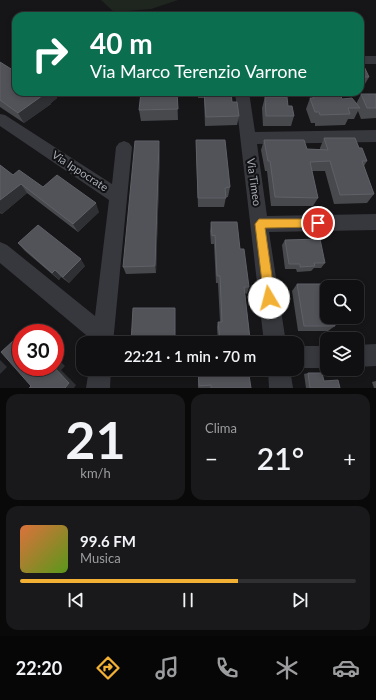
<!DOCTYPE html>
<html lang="it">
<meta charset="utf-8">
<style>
:root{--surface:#101012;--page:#19191b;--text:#f1f3f6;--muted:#9c9d9f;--line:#303032;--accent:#f2b134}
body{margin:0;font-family:Lato,sans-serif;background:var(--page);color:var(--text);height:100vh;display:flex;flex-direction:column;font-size:15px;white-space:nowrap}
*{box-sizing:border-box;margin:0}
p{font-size:13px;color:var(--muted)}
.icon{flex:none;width:22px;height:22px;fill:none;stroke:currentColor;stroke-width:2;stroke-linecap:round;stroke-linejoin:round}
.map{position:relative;height:388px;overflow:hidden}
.side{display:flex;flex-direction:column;gap:6px;padding:6px;background:#09090a;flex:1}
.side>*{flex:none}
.hud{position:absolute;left:12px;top:12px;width:352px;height:84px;border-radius:12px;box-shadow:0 2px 6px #0003,0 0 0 1px var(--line);background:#0b6e4f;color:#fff;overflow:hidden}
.controls{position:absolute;left:320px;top:280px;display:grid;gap:8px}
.controls a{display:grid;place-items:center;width:44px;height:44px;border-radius:8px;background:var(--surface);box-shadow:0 2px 6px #0003,0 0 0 1px var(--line);font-size:20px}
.speed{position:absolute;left:12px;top:324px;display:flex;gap:8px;font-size:20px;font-weight:700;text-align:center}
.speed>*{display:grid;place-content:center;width:52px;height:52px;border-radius:50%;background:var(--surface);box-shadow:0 2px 6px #0003,0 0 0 1px var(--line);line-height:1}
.speed .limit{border:6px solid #d22;background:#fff;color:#111}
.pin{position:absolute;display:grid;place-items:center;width:34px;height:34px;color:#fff;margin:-17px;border:2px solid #fff;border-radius:50%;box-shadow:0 1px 4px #0007}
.me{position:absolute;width:44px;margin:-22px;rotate:352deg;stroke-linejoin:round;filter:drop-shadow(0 0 3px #0008)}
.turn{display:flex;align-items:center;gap:14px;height:84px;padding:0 12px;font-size:18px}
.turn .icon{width:52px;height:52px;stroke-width:2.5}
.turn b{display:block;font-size:28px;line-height:34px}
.big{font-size:30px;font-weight:600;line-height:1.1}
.side .tile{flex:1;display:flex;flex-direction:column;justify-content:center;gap:6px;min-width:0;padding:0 14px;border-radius:12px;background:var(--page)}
.side .dial{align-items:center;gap:0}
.dial b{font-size:52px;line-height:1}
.song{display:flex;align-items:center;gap:12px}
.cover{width:48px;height:48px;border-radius:6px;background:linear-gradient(135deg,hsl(20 70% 55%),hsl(90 70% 35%))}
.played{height:4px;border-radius:2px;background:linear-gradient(90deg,var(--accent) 65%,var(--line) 65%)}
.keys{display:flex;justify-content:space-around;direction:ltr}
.heat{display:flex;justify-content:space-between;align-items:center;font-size:22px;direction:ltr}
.side .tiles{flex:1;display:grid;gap:6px;grid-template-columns:1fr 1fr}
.tile:last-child{grid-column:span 2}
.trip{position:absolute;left:76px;top:336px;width:228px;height:40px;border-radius:12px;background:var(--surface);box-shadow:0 2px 6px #0003,0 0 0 1px var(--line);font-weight:600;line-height:40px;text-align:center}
.tabs{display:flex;height:64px;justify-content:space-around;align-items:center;background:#060607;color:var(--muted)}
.tabs .icon{width:28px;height:28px}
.tabs .active{color:var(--accent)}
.tabs b{font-size:18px;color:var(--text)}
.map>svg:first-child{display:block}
</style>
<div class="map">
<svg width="376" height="388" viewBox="0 0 376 388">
<rect width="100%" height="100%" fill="#161618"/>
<path fill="#1e261f" d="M101,0H178L151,9L114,12Z"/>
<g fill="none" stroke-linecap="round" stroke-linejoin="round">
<g fill="#37383d" fill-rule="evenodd">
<rect x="360" y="56" width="16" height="8"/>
<path d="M235,92H249L255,132L376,130V142L257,144L267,216L376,214V230L269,232L286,343H264Z"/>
<path d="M0,114L5,115L112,184L116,147L119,143L124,141L129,143L132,147L113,343H91L92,340L0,263V242L7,245L95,316L109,200L0,126Z"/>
<path d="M376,344V366L357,367V345Z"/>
<rect x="297" y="346" width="30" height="22"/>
<path d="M89,369H111L110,388H86Z"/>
<path d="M268,369H290L293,388H269Z"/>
</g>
</g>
<g fill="#47494d">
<path d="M0,62L16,92H63L56,97L57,98L51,103V104L24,123L0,107Z"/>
<path d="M360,62L369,77L365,84H360Z"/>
<path d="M177,92L178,120L141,121L139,110Z"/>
<path d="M198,92H231L232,102L239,116L237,125L205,126L204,98H198Z"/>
<path d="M261,92H286L264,97Z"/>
<path d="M361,94H376V118L361,119L358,111L354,119H348L345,125L315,126V123H311L306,109L310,98H312L313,96L342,99L356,104Z"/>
<path d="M265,97L288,106L294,116L291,126H263L262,108Z"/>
<path d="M324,138L359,148L367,161L364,166L374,194L367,203L334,204L325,171H312L318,198L313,206H271L267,171H265L261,150L264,140L307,149H320V148Z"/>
<path d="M196,140L230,187L228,197H226L224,207H198L196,151Z"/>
<path d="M160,151L156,273L126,274L123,267Z"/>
<path d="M0,165L13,175L99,212L78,232L27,193L2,214L0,213Z"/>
<path d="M211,222L240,249L249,287L247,294L245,293L250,339L247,343H218L217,327L218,322H220L218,283H216L214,244H211L210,231Z"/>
<path d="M285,240L325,263L321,268H314L311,271L297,272L296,269H285L282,245Z"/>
<path d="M18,243L85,266L69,283L61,277L59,280L25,251Z"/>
<path d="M297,284L335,326L328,331H298L292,291Z"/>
<path d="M198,369H214V376L251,388H198Z"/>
<path d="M308,373L324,381L340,388H306L304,374Z"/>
<path d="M376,381V388H374L372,382Z"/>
</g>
<g fill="#2f3033">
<path d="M46,92H63L56,97L57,98L51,103V104L24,123L18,113Z"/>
<path d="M265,92H286L264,97Z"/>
<path d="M159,141L160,151L156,273L155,266Z"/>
<path d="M21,184L27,193L2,214L0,212V200Z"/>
<path d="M96,203L99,212L78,232L73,224Z"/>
<path d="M81,259L85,266L69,283L63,277Z"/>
<path d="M55,270L61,277L59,280L52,273Z"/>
<path d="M13,341L21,345H17Z"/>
<path d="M55,356L65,366L61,370L76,385L74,388H65L54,367H55Z"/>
<path d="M0,360L7,367L0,374Z"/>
</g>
<g fill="#525359" stroke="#5f6168">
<path d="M0,62L16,72V92H46H45L46,93L18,113L0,100Z"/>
<path d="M360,62H362L369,77H360Z"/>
<path d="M141,92H177L178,109L139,110Z"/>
<path d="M204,92H231L232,102H237L239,116L206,117Z"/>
<path d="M361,94H376V108H367Z"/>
<path d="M313,96H341L342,99L352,98L360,108H348L350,114L320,115L319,112H315L310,98H314Z"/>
<path d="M265,97H287L288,106H292L294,116H266Z"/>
<path d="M324,138H355L359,148H362L367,161H362L374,194L340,195L330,161L310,162L318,198L275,197L270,161H268L264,140H304L307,149L328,150Z"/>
<path d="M196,140H225L230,187L225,188L226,198H198Z"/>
<path d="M135,141H159L155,266L123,267Z"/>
<path d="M0,165L13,175L19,170L43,187L57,175L96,203L73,224L21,184L0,200Z"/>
<path d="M211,222H237L240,249H244L249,287H244L250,339H220L218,322H222L220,276H217L215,235L212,236Z"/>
<path d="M38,225L81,259L63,277L55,270L52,273L18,243Z"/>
<path d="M320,239L325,263H314L315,266L300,267V264H289L285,240Z"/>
<path d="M297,284H326L327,287V317H334L335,326H304Z"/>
<path d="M133,308H175V343H131Z"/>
<path d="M13,341L17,345L21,342V367H54L69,383L65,388H29L31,386L1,352Z"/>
<path d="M55,359L58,362L55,366Z"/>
<path d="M198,369H214V376L249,375L251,388H211V385L199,386Z"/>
<path d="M308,373H322L324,381L338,380L340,388H310Z"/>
</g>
<path fill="#f2b134" stroke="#9d7322" d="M259,219H318L322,223L318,227L265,228L275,298L273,302L269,304L265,302L264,298L255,224Z"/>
<g text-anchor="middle" stroke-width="4" stroke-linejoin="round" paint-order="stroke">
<g font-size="11" fill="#a8adb8" stroke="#111113">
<text transform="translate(80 171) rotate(33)" y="4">Via Ippocrate</text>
<text transform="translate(254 182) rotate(82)" y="4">Via Timeo</text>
</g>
</g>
</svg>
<div class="controls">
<a><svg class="icon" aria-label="search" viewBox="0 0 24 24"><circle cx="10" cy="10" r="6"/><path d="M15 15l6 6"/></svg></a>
<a><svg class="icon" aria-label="layers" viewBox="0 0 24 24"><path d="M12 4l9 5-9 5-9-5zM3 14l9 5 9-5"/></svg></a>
</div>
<div class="speed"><div class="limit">30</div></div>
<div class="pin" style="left:318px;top:223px;background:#d93025"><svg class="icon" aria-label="arrive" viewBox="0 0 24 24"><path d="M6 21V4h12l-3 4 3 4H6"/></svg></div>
<svg class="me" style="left:269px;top:298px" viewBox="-20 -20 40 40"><circle r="19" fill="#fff"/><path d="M0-13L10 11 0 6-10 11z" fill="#f2b134"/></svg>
<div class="trip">22:21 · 1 min · 70 m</div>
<div class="hud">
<div class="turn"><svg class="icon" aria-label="right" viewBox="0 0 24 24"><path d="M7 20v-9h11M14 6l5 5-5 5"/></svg><div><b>40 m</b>Via Marco Terenzio Varrone</div></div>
</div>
</div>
<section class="side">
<div class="tiles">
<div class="tile dial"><b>21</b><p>km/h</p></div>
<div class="tile"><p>Clima</p>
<div class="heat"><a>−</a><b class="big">21°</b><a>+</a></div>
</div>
<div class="tile">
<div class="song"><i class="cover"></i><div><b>99.6 FM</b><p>Musica</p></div></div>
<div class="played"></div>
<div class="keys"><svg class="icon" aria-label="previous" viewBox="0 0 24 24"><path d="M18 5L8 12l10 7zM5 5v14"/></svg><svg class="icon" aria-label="pause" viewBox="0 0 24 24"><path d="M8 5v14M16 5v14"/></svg><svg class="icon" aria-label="next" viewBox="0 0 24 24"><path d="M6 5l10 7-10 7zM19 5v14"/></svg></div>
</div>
</div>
</section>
<nav class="tabs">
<b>22:20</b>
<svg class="icon active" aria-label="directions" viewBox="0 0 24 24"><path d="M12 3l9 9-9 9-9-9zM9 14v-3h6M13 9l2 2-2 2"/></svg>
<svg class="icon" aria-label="music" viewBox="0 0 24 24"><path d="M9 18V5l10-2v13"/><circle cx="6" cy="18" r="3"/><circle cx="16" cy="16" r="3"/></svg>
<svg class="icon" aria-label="phone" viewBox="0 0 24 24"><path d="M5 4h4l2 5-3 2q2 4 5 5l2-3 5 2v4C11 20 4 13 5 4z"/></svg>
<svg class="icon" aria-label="climate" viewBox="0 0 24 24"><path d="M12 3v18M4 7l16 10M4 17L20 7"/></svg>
<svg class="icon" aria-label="car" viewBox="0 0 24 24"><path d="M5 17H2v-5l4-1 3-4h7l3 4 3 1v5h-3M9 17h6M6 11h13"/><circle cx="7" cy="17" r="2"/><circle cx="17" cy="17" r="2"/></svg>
</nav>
